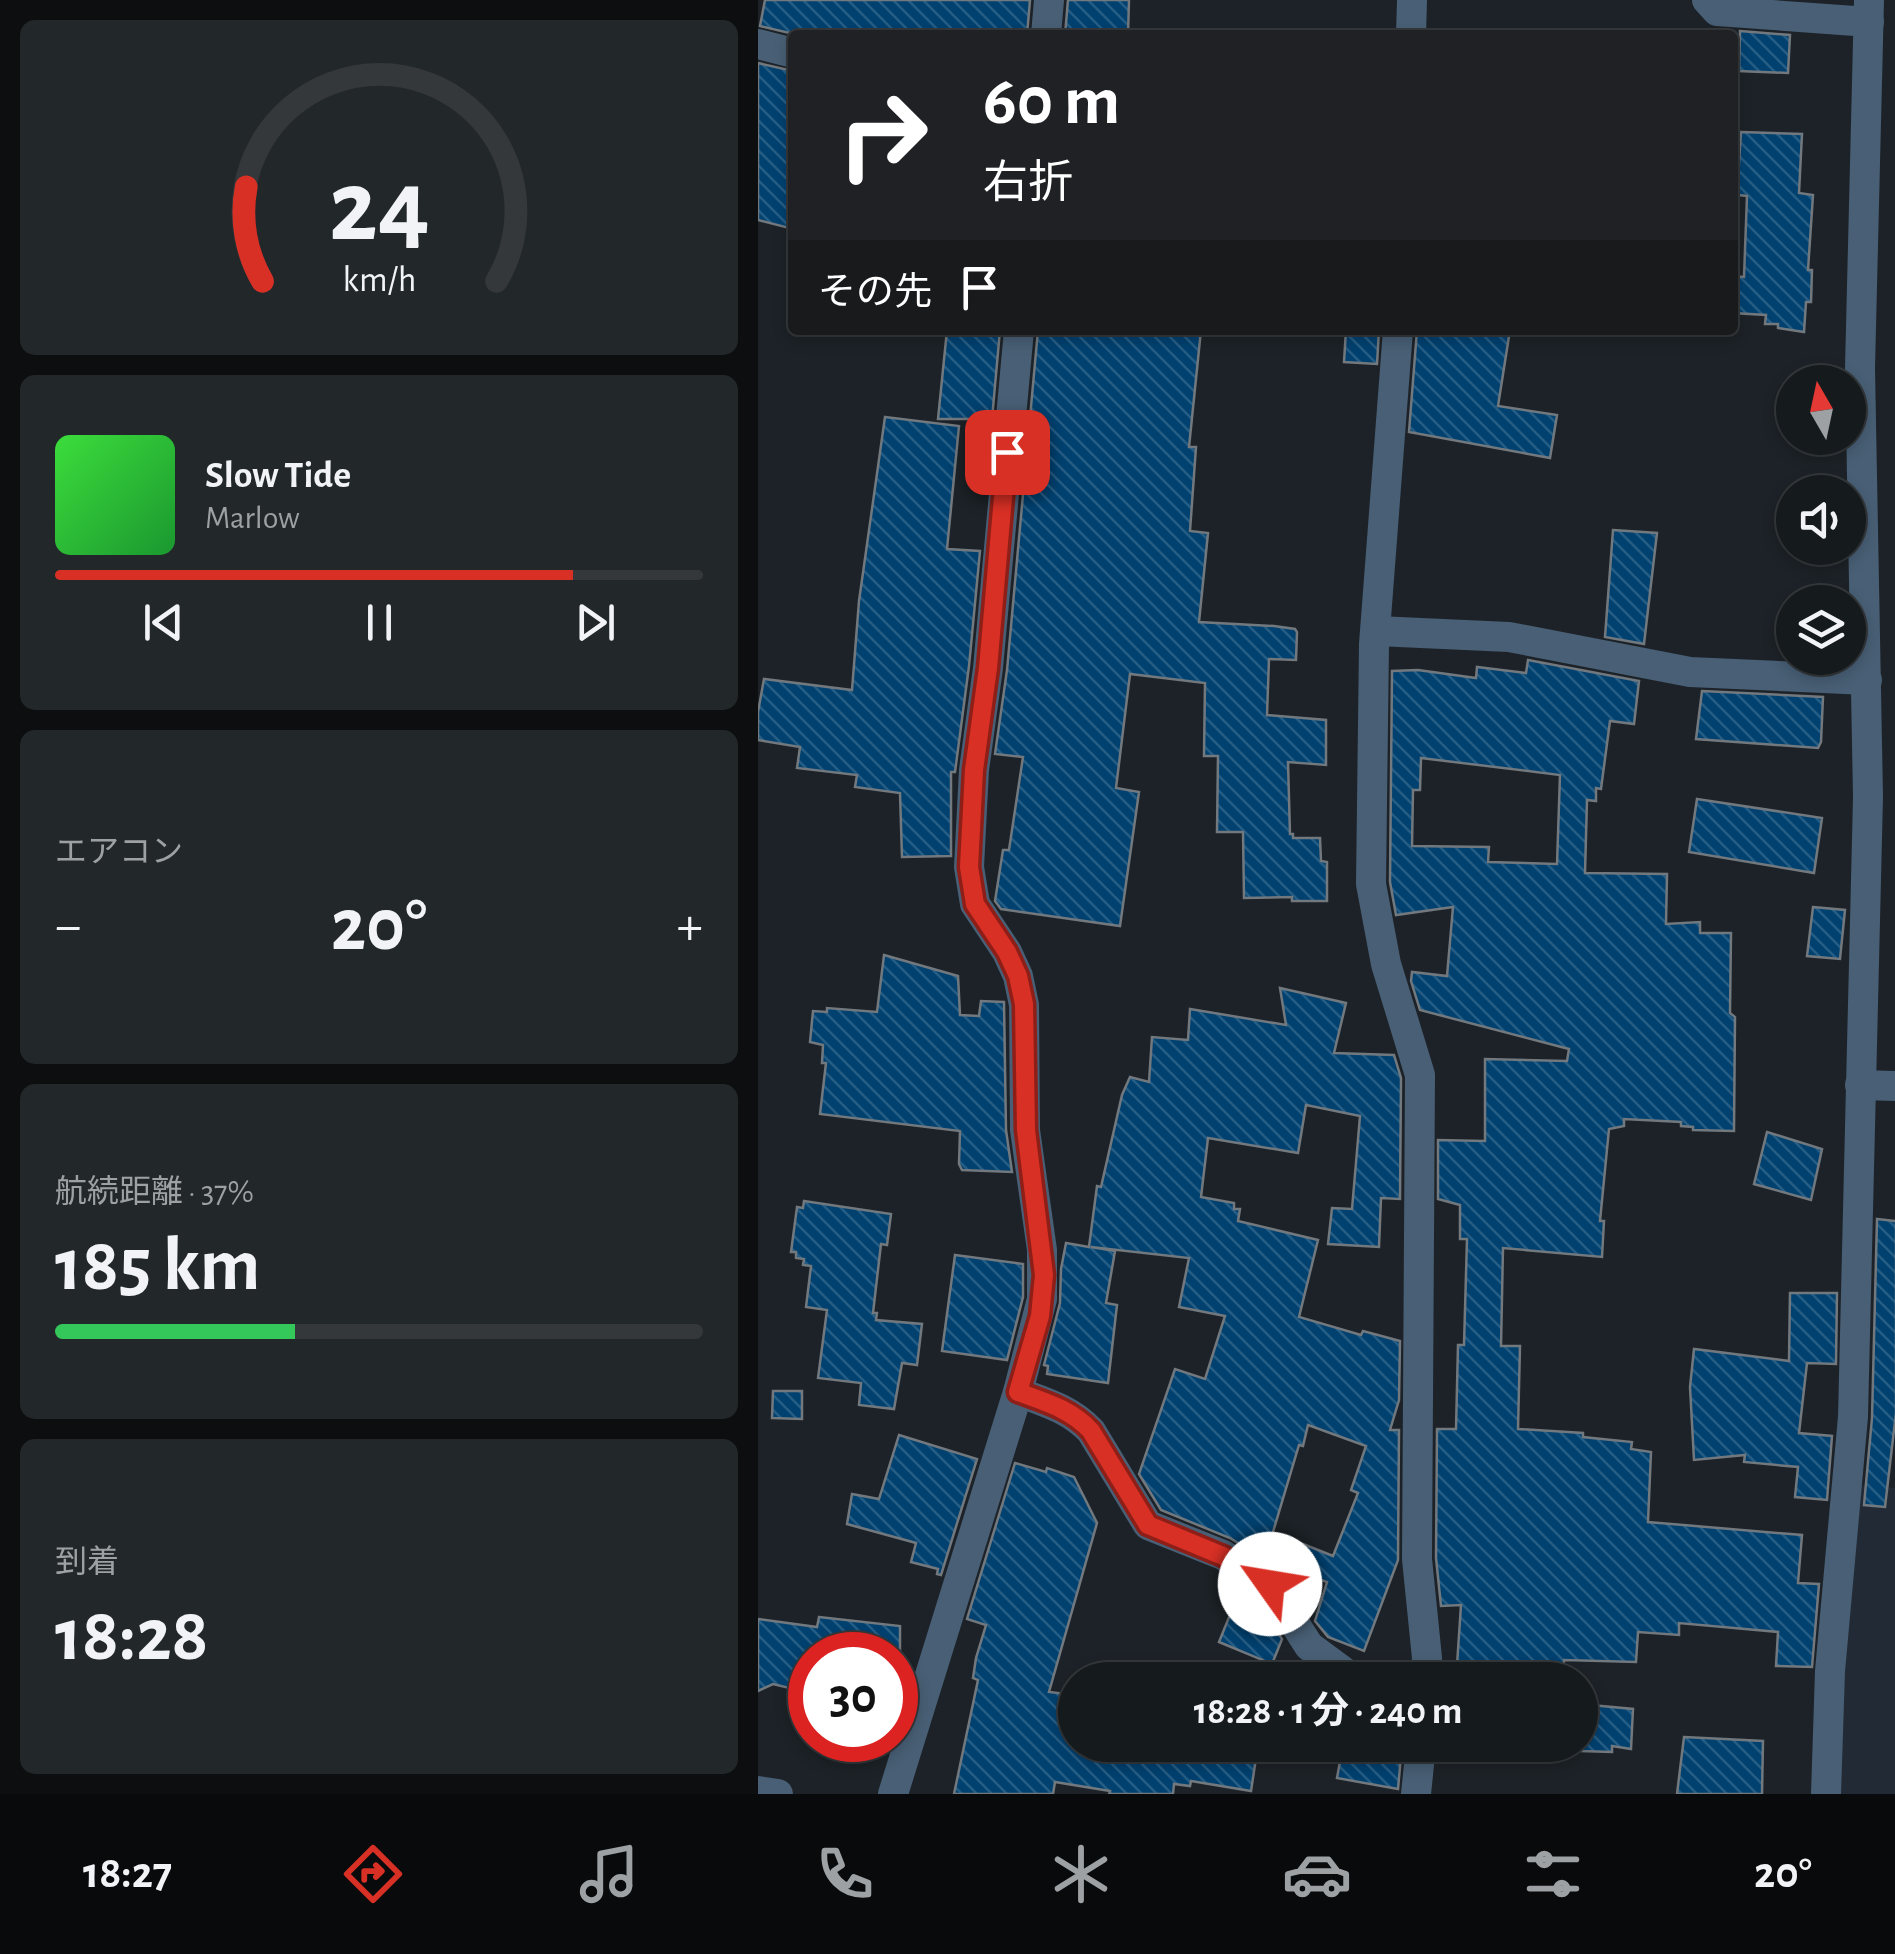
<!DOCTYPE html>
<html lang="ja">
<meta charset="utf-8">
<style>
:root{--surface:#151a1d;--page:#22272a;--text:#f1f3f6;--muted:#9da1a4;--line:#34383b;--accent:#d93025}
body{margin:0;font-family:"Alegreya Sans","Noto Sans JP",sans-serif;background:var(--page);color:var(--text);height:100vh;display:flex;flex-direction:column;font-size:38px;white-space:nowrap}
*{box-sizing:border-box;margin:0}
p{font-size:32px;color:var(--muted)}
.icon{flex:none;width:55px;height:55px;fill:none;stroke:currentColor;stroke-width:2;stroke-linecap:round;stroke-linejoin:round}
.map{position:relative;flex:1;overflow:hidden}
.panel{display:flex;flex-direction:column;gap:20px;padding:20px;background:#0c0e10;width:758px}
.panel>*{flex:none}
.banner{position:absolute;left:30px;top:30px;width:950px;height:305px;border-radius:10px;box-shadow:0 5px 15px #0003,0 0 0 2px var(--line);background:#202124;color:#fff;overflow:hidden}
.needle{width:65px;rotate:351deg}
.buttons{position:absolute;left:1018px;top:365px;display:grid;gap:20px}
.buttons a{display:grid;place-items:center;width:90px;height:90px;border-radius:50%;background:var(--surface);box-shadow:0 5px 15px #0003,0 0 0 2px var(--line);font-size:50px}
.speed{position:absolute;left:30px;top:1632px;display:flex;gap:20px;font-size:50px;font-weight:700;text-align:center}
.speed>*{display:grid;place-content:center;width:130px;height:130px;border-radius:50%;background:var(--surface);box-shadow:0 5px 15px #0003,0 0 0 2px var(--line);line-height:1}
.speed .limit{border:15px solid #d22;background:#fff;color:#111}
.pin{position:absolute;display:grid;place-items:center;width:85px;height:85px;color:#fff;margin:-42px;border-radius:20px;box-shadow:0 5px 15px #0006}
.me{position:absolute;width:110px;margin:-55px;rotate:302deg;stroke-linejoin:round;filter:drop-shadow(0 0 8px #0008)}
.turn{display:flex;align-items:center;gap:35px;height:210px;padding:0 30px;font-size:45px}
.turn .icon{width:130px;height:130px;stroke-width:2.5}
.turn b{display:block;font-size:70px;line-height:85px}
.then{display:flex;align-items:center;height:95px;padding:0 30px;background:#0003;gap:20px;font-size:38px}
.big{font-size:75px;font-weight:700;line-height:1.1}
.panel .card{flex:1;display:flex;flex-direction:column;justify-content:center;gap:15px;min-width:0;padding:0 35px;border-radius:15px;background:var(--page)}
.panel .dial{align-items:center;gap:0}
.dial svg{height:260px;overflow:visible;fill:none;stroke:var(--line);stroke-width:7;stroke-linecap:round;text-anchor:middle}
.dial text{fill:var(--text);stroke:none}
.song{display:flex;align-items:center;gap:30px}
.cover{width:120px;height:120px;border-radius:15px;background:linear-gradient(135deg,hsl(120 70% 55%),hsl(130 70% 35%))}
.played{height:10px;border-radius:5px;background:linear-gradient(90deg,var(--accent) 80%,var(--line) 80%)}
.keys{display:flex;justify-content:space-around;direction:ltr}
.heat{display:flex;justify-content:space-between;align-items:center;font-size:55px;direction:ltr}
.charge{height:15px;border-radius:8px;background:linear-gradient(90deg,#34c759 37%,var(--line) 0)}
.trip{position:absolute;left:300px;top:1662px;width:540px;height:100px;border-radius:50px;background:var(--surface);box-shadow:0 5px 15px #0003,0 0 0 2px var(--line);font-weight:700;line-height:100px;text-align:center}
.dock{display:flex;height:160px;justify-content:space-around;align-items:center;background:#080a0c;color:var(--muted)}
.dock .icon{width:70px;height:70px}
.dock .current{color:var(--accent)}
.dock b{font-size:45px;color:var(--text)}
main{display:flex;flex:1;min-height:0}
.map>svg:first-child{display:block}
</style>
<main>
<section class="panel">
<div class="card dial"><svg viewBox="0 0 100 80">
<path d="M14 69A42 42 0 1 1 86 69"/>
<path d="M14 69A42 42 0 0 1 9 40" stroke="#d93025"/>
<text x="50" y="56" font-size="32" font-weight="700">24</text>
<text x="50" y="72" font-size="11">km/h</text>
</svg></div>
<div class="card">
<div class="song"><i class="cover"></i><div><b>Slow Tide</b><p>Marlow</p></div></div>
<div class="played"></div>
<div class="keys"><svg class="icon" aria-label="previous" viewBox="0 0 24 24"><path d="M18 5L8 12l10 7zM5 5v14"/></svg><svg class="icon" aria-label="pause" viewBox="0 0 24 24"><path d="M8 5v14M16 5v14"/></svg><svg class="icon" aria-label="next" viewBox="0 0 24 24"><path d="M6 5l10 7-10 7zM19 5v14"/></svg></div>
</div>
<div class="card"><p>エアコン</p>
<div class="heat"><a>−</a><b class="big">20°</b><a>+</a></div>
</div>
<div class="card"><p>航続距離 · 37%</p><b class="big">185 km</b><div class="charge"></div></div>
<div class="card"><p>到着</p><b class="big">18:28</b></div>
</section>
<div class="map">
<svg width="1138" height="1794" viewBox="0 0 1138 1794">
<defs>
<pattern id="building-back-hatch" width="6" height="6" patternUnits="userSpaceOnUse" patternTransform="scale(2.5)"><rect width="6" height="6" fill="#004170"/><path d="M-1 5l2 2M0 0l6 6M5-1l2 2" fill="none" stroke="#265d85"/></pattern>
</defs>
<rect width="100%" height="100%" fill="#1c2227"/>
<path fill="#222b35" d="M1103,1485L1137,1488V1794H1074Z"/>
<g fill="url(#building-back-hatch)" stroke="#71787e" stroke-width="2.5" fill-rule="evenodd">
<path d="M7,0H272L269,35H40L2,26Z"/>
<path d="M310,0H371L370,35H307Z"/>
<path d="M982,31L1032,35L1030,73L981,71Z"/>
<path d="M0,63L35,71V229L0,220Z"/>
<path d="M983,132L1044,134L1041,193L1055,195L1050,270H1054L1053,302H1048L1046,332L1020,328V324H1007L1008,315L975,313V276L986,277L989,196L979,195Z"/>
<path d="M189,330H242L234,419H180Z"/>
<path d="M280,330H443L431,447H438L432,531L450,533L441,622L516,626L537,629L539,632L538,660L511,659L509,715L568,720V765L530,762L532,834H535V838H562L563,861L569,862V901H534V897L486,898L485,832H459L460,756H446L447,683L372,674L358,788L381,792L362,926L243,909L237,901L245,850H251L265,757L237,754L249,670Z"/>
<path d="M588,330H621L619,364L586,362Z"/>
<path d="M659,330H752L740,406L799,415L792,458L651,432Z"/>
<path d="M127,417L201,426L189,549L222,551L211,666L197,772H193V856L144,857L142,793L97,787L99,775L39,768L42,747L0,740V712L6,679L94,690L101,601Z"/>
<path d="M855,530L899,533L886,644L847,637Z"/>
<path d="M770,660L881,681L876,724L852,721L843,789L838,788V801L829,800L827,873L909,874L908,924L942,922V933H973L972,1013L977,1017L976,1131L935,1130V1127L923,1126V1122L866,1119V1126L851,1129L842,1221H846L844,1257L745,1248L743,1346H762L760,1429L825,1433V1437L874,1442L873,1449L893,1452L890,1522L1044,1535L1040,1583L1061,1584L1054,1667L1018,1666L1020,1632L921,1623V1635L880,1632L878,1662L806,1660L805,1680H698L703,1605L683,1606L678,1558L679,1429H698L700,1345H706L709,1239H702V1205L680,1199V1140L727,1141V1059L809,1061L811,1049L662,1010L653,981L654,972L689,976L695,907L638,915L632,882L634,671L660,670L718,678L719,667L768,673ZM663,758L802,775L799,864L730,862L731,847L654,846L655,790H662Z"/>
<path d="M944,691L1065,697L1063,742L1060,748L938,739Z"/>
<path d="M939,799L1064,818L1056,873L931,852Z"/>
<path d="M1055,907L1087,910L1082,959L1049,956Z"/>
<path d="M126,955L200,976L202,1015L221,1016L223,1001L246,1002L248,1130L254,1172L204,1170L201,1164L202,1131L62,1114L68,1063H64L65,1045L52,1042L55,1011L69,1012V1008L119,1012Z"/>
<path d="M522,988L588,1003L576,1053L636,1055L643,1078L642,1199L623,1198L621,1247L570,1244L574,1208L594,1209L602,1116L548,1105L540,1153L450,1138L443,1197L476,1203V1209H482L480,1221L560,1240L541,1317L603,1335L605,1331L642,1341L641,1400L632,1430H641L640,1560L606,1651L570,1637L557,1621L569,1582L508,1560L472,1538L403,1510L381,1474L417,1369L447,1379L467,1316L421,1307L431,1258L333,1247L357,1251L348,1303L359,1305L350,1383L289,1374L290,1366L286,1365L302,1303L303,1269L308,1243L331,1247L339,1186L343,1187L364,1095L372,1077L391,1082L394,1037L430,1040L432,1009L528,1025ZM550,1425L608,1446L593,1490L600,1493L575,1556L515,1532L541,1445L545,1446Z"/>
<path d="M1009,1132L1064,1149L1053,1200L996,1184Z"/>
<path d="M46,1201L133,1214L129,1245L123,1244L115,1313H119L118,1320L164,1324L159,1365L144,1363L136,1409L101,1405L103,1383L60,1378L69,1310L48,1307L53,1266L45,1265L46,1259L38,1258V1252H33L39,1207L45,1208Z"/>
<path d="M1119,1219L1138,1221V1413L1127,1507L1106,1505L1114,1418Z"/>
<path d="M197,1255L265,1264V1297L249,1360L184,1351Z"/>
<path d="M1032,1293H1079L1078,1364L1049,1363L1041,1433L1074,1436L1069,1500L1037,1497L1040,1467L986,1462L987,1455L936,1460L932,1387L936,1349L1031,1361Z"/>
<path d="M15,1391H44V1419L14,1418Z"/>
<path d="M141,1435L219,1459L183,1575L179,1574L180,1569L153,1562L158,1543L89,1524L94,1494L121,1499Z"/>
<path d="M257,1463L288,1472L289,1468L316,1477L339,1523L291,1692L318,1695V1745H500L493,1791L433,1781L432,1786L416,1784L415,1794H351L352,1791L297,1782L295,1794H196L220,1680L215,1678L218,1658L228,1625L209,1619Z"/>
<path d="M480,1595L499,1599L524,1639L514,1664L461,1642Z"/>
<path d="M61,1617L142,1626V1655H52V1693L15,1684L0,1691V1619L59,1627Z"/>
<path d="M822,1704L875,1709L873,1749L854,1746V1752L822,1751Z"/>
<path d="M926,1737L1005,1741L1004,1794H919Z"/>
<path d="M585,1745H644L640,1789L579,1778Z"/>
</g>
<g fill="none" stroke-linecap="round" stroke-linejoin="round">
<g stroke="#485f75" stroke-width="30">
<path d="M949,0L959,11L1111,22"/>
<path d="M288,35L291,0"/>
<path d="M653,35L654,0"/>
<path d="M0,44L35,53"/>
<path d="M640,330L616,644L613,884L628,964L662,1075L659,1559L669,1658L667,1680"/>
<path d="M619,631L751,637L932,672L1109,680"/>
<path d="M1102,1085L1138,1086"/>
<path d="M260,1392C287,1402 312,1409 333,1431L390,1525L465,1555L512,1585L551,1646L597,1680"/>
<path d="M0,1791L20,1794"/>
<path d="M135,1794L260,1392L284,1299V1250L267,1130L266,1005L260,976L249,952L217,904L211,867L216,770L230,668L261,330"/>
<path d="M658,1794L663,1745"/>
<path d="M1068,1794L1072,1671L1095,1417L1110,797L1102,368L1111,0"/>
</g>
</g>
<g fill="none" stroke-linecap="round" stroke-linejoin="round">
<defs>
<path id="route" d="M249,452L230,668L216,770L211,867L217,904L249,952L260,976L266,1004L268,1130L286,1275L282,1316L260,1392C287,1402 313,1409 333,1431L390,1525L465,1556L512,1584"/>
</defs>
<use href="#route" stroke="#8d1f18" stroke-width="25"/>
<use href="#route" stroke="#d93025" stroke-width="18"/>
</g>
</svg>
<div class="buttons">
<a><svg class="needle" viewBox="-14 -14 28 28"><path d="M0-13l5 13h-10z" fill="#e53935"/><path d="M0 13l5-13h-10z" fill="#9da1a4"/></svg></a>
<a><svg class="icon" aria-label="sound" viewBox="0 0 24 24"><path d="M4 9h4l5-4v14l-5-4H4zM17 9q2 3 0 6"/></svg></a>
<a><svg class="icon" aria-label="layers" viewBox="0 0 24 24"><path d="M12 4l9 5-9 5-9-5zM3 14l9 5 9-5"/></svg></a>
</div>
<div class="speed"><div class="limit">30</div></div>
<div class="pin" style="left:249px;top:452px;background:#d93025"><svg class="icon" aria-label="arrive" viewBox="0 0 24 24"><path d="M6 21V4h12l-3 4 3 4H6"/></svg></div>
<svg class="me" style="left:512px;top:1584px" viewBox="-20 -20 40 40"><circle r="19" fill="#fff"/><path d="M0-13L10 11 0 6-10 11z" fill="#d93025"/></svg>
<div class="trip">18:28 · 1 分 · 240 m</div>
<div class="banner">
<div class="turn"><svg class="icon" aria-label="right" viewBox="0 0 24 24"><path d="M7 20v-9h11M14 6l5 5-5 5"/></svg><div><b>60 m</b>右折</div></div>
<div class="then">その先<svg class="icon" aria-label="arrive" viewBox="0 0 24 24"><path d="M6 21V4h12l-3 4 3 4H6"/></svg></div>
</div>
</div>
</main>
<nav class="dock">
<b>18:27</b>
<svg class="icon current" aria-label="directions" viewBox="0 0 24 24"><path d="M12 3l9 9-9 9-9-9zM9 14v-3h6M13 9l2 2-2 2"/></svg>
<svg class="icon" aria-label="music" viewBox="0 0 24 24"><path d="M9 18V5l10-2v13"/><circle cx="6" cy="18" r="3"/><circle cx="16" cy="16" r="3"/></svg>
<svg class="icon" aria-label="phone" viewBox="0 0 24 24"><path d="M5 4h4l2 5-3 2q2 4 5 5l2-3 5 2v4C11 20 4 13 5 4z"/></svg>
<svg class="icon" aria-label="climate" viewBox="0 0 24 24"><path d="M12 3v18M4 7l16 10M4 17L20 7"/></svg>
<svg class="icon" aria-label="car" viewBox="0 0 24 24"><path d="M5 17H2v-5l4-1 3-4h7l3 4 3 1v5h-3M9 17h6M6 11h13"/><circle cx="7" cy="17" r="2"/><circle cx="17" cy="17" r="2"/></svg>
<svg class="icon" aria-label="filters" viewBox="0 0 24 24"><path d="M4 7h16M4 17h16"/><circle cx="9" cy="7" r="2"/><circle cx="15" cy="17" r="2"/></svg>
<b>20°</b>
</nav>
